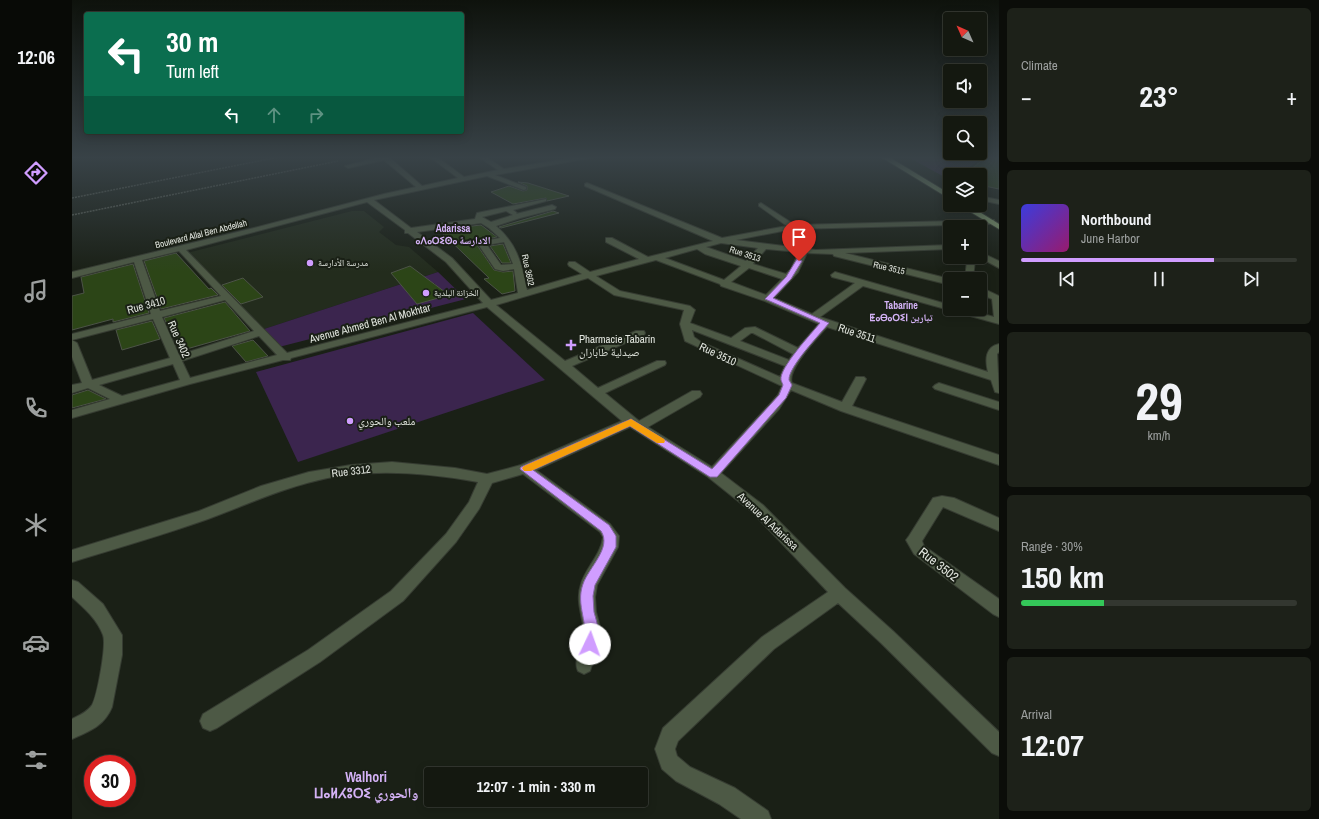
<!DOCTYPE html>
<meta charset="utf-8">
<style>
:root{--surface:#141810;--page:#1d2119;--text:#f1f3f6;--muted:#9da09f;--line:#333730;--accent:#d09dff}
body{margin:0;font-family:"Archivo Narrow","Noto Naskh Arabic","Noto Sans Tifinagh",sans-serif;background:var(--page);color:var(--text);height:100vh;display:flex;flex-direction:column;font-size:15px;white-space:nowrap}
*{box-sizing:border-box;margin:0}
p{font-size:13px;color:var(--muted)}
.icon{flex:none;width:22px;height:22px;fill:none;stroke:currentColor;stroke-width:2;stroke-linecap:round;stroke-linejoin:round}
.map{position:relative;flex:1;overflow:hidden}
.sheet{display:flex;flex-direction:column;gap:8px;padding:8px;background:#0b0d09;width:320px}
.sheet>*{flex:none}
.top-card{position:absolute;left:12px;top:12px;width:380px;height:122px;border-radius:4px;box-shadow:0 2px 10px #0003,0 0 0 1px var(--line);background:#0b6e4f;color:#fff;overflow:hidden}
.needle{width:26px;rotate:315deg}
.fabs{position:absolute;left:871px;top:12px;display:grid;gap:8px}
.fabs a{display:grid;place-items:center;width:44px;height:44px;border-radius:4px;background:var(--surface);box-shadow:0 2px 10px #0003,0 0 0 1px var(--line);font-size:20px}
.speed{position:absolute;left:12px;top:755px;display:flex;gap:8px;font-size:20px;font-weight:700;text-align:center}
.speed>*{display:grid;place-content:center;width:52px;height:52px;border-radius:50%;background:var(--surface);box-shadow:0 2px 10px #0003,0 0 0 1px var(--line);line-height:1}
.speed .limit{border:6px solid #d22;background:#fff;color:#111}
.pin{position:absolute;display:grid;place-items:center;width:34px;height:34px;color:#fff;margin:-41px -17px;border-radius:50% 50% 50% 0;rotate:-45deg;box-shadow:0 0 4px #0007}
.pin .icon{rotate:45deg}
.me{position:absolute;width:44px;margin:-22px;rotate:3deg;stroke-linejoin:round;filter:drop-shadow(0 0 3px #0008)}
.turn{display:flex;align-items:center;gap:14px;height:84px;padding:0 16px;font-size:18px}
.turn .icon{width:52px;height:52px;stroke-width:2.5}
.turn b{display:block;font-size:28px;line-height:34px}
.lanes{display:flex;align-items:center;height:38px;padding:0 16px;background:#0003;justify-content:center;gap:20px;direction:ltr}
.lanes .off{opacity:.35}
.big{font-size:30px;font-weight:700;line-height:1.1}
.sheet .card{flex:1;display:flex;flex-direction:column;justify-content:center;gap:6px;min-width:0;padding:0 14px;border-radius:6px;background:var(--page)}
.sheet .dial{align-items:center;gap:0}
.dial b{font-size:52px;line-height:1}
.song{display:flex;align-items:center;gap:12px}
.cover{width:48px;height:48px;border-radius:6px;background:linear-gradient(135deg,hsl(240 70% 55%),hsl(320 70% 35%))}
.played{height:4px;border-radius:2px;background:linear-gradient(90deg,var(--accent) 70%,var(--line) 70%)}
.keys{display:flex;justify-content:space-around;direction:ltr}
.heat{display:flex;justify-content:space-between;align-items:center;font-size:22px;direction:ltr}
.charge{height:6px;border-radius:3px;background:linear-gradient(90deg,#34c759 30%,var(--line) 0)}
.trip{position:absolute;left:352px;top:767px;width:224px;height:40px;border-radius:4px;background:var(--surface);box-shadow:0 2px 10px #0003,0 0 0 1px var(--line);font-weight:700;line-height:40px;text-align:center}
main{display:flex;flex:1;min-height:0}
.dock{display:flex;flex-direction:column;width:72px;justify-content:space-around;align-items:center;background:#080a06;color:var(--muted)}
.dock .icon{width:28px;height:28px}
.dock .selected{color:var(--accent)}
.dock b{font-size:18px;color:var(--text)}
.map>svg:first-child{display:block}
</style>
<main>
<nav class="dock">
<b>12:06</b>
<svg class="icon selected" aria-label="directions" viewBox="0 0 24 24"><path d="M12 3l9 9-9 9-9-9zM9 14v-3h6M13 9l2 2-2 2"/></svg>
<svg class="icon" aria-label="music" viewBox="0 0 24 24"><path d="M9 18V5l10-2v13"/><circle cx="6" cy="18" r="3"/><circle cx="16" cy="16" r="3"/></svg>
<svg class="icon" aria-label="phone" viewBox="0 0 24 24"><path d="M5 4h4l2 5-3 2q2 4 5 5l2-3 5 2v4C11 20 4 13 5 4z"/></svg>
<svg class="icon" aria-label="climate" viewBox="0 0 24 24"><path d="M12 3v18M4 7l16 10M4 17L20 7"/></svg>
<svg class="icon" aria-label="car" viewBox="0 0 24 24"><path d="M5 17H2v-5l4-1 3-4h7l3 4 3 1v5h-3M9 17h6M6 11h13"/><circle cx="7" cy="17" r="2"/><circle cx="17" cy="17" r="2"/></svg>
<svg class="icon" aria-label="filters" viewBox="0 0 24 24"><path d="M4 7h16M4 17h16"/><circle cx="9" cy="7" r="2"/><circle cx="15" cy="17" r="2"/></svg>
</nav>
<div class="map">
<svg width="927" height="819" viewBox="0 0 927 819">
<rect width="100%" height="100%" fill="#1a2016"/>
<path fill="#232c1d" d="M280,211H292L312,227L307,232L324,245L337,247L366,272L189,330L111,254Z"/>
<g fill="#3b254e" fill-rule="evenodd">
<path d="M836,157H911L887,175H878V180Z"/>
<path d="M366,272L394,299L203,348L189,330ZM362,283L374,296L345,304L334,291Z"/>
<path d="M401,313L473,380L226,462L184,372Z"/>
</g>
<g fill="#2c4517" stroke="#4c5347">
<path d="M914,157L927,159V189L908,185V175H892Z"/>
<path d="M446,182L456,183L497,196L475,201L474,198L441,204L419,192L437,186L451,191L455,190V186Z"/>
<path d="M481,211L487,213L429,228L427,227Z"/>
<path d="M409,225L425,237L407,241L405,245L422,270L431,272L441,271L443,291L430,294L412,279L417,278L367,230Z"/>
<path d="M431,244L439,263H430L418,246Z"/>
<path d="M104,253L137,289L139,288L146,295L89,309L72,261Z"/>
<path d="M61,264L77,313L41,322V319L0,330V296L12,293L9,277Z"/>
<path d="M338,266L377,295L345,304L319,273Z"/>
<path d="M171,278L191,297L169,304L150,285Z"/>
<path d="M153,302L178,331L111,350L104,334L100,335L92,318Z"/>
<path d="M80,321L88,339L50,350L44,330Z"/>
<path d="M181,340L196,356L174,362L160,346Z"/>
<path d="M16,390L34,399L0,408V395Z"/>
</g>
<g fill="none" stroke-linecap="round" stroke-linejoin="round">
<defs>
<g id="minor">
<path d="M308,157H320L318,158L350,186L386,178L358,157H365L392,177L426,170L407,157H414L432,169L507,157H523L423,175L454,187V189L452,190L415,176L302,200L339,228L403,219L405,213L474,199V201L441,210L445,213L444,214L480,205L484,207L483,209L448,218L424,226C446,245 449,263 455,290L510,274L497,266L496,264L497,262H503L518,272L567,259L534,242V238H540L576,257L641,241L513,186V184L515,183L650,238L715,226L687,206V204L689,203L723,225L922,220V224H919L721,229L664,240L744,250L878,245V249L773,253L878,279V285L762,256L761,254L735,253L726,272L702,298L740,314L783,283L760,277L759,275L763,272L878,305V309H893L922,317L920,299L908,294V287L927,296V324L791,286L748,317L916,372C913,360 913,347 927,344V352L925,354L927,393L923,392L919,380L755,327C746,337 714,370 720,383L770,402L784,377H792L794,379L780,406L927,455V465L769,411L719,390L707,409L649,473L691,505L773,588L821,631L927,732V756L920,753L809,643L766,603L702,649L606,741L603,749L605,756L618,767L663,788L696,811L699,819H669L647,804L604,781L590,769L583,749L591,728L690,637L756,592L681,513L636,477L558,427L464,470L538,524L547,536L546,547L525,585L523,597L524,612L530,634L518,671L512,674L506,671C500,658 513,646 512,633C511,616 503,601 509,584C514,567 529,555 531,537L528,532L451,474L420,483L407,509L384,542L331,601L248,662L145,728L138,731L131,728L128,721L131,714L236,650L319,591L374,534L397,502L406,482C351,472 290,467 235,483C201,492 169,507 136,519C91,535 45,548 0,562V550L127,511L189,486L237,472L279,465L320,462L383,468L415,474L449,465L550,421L415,307L219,358L218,360H211L118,384L0,418V410L38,399L16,388L0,393V385L10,383L0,357V334L79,314L62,262L0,278V272L182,228L312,194L344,187L312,160L276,168L273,166ZM295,202L333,230V233H336L374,262L411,303L215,353L114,250ZM434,211L441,215L419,222L410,217ZM409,223L417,228L428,238L407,242L406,244L423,269L431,271L442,269L446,293L419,300L380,258L345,232ZM432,242L441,264L429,265L415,245ZM649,243L686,248L674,261L634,247ZM625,249L633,254L669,266L652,280L593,258ZM694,249L727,252L719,269L714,274L681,264ZM107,251L149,296L88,311L70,260ZM584,260L648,284L649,286L693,301L747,324L726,348L683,327L673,328L659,338L618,323L623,310L618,306L548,291L524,276ZM677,268L710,279L694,295L659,282ZM516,278L542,295L612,310L608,324L613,341L710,386L706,395L699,403L640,467L576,427L628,397L630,394L628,391H620L567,421L533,393L593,365L594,363L593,361H585L526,388L500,366L572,335L573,333L572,331H564L493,361L424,305ZM153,300L182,331L107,355L90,317ZM81,319L98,358L20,380L5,343L0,340ZM620,330L713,366L708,377L629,342L622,337ZM679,333H681L721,354L717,360L668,341ZM187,336L205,355L118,378L110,361ZM101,364L108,380L50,396L27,385Z"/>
<path d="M908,196L927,200V204L908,200Z"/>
<path d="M908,252L927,261V268L907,257Z"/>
<path d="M899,257L903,260L901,279H893L895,260Z"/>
<path d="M867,383L927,402V410L863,389L861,387L863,385Z"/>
<path d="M870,496L882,498L927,518V531L871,507L850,541L852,546L927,599V617L921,614L842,554L834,540L837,536L861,498Z"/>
<path d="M0,580L6,582L31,604L50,635V655L40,707C32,726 18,731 0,739V719C8,715 15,712 20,705C25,697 35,644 31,635C25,619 13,609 0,597Z"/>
</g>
<g id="major">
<path d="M809,157H817L878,194V199Z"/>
<path d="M887,205H896L927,224V229Z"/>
</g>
</defs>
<use href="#minor" stroke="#363c32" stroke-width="2"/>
<use href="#major" stroke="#363c32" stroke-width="2"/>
<g stroke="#5e645b" stroke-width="1.5" stroke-dasharray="2 1" stroke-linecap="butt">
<path d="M0,198L207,157"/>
<path d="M0,215L266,161"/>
</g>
<use href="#minor" fill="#4d5945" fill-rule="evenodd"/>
<use href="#major" fill="#7c946b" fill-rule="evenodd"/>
</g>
<linearGradient id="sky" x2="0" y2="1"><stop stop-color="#0e120c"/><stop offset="0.58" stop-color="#384247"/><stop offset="1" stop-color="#384247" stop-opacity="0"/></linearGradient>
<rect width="927" height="272" fill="url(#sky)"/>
<path fill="#d09dff" stroke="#8766a6" d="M725,259L730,261L719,279L701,298L757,323C749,333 716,367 717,380C717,380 720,385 720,385L714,398L645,477H638L558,426L461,470L537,525L544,536V547L523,585L521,596L522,612L528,634L523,649L518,651L513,649L511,644C518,624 503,606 511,584C517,567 540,548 529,531L448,469L449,467L559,419L640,469L707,395L711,385C711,385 709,380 709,380C707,368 740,333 748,323L693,299L714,277Z"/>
<path fill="#f59e0b" d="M559,419L592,439L593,441L592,443H585L558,426L459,471H452L450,468L452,466Z"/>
<g fill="#d09dff" stroke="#1a2016" stroke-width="1.5">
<circle cx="238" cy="263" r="4"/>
<circle cx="354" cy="293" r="4"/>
<path d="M497 339h4v4h4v4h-4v4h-4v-4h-4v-4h4z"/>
<circle cx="278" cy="421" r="4"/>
</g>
<g text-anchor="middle" stroke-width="4" stroke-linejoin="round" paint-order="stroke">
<g font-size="9" fill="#e3e7e0" stroke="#1a2016">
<text transform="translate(129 234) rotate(-14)" y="3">Boulevard Allal Ben Abdellah</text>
<text transform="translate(673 254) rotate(18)" y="3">Rue 3513</text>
<text transform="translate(817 268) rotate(13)" y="3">Rue 3515</text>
<text transform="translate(456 270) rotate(78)" y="3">Rue 3602</text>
</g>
<g font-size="9" fill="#e3e7e0" stroke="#1a2016" text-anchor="start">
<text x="246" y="266">مدرسة الأدارسة</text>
<text x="362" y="296">الخزانة البلدية</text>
</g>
<g font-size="10" font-weight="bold" fill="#d4b2f6" stroke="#1a2016">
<text x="381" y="232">Adarissa<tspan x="381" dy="12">ⴰⴷⴰⵔⵉⵙⴰ الادارسة</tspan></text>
<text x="829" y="309">Tabarine<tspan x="829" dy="12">ⵟⴰⴱⴰⵔⵉⵏ تبارين</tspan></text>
</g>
<g font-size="11" fill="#e3e7e0" stroke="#1a2016">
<text transform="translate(74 305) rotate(-15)" y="4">Rue 3410</text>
<text transform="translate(298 323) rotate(-15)" y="4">Avenue Ahmed Ben Al Mokhtar</text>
<text transform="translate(785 333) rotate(18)" y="4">Rue 3511</text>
<text transform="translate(107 339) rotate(66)" y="4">Rue 3402</text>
<text transform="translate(646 354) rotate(25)" y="4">Rue 3510</text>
<text transform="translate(279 471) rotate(-7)" y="4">Rue 3312</text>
<text transform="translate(696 521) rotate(43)" y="4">Avenue Al Adarissa</text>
</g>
<g font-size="11" fill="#e3e7e0" stroke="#1a2016" text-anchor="start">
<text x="507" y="343">Pharmacie Tabarin<tspan x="507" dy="13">صيدلية طاباران</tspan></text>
<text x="286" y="425">ملعب والحوري</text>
</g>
<g font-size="13" fill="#e3e7e0" stroke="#1a2016">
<text transform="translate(867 564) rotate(38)" y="5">Rue 3502</text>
</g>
<g font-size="14" font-weight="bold" fill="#d4b2f6" stroke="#1a2016">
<text x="294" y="782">Walhori<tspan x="294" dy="16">ⵡⴰⵍⵃⵓⵔⵉ والحوري</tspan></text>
</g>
</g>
</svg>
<div class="fabs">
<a><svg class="needle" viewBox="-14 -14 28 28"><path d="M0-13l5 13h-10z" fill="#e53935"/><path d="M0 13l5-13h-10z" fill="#9da09f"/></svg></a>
<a><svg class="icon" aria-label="sound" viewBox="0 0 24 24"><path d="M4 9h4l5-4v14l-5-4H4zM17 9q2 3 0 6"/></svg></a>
<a><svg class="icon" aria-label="search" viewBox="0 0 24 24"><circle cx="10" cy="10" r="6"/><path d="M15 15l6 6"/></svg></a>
<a><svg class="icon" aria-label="layers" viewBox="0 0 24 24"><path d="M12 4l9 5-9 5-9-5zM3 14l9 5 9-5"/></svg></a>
<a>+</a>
<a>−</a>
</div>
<div class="speed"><div class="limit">30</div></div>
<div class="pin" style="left:727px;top:261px;background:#d93025"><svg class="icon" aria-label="arrive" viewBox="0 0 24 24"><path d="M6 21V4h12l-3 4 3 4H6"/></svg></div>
<svg class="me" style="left:518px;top:644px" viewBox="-20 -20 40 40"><circle r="19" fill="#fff"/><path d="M0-13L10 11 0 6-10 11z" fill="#d09dff"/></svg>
<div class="trip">12:07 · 1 min · 330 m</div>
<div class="top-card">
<div class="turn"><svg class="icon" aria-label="left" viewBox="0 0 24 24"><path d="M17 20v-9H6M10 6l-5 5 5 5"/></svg><div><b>30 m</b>Turn left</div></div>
<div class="lanes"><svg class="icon" aria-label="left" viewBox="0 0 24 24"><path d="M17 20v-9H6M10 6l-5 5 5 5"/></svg><svg class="icon off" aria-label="ahead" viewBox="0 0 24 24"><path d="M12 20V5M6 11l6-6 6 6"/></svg><svg class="icon off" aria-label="right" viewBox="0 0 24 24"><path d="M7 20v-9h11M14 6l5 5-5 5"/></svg></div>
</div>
</div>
<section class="sheet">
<div class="card"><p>Climate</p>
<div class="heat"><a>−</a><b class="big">23°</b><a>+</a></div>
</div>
<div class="card">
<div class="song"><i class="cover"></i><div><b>Northbound</b><p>June Harbor</p></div></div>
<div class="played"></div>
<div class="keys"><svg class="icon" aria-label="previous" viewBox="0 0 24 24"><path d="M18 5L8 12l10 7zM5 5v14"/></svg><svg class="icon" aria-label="pause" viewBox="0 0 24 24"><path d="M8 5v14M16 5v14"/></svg><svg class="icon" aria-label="next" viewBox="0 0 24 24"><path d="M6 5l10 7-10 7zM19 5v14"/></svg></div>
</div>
<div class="card dial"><b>29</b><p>km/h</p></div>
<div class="card"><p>Range · 30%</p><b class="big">150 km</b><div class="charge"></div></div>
<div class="card"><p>Arrival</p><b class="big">12:07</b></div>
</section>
</main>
